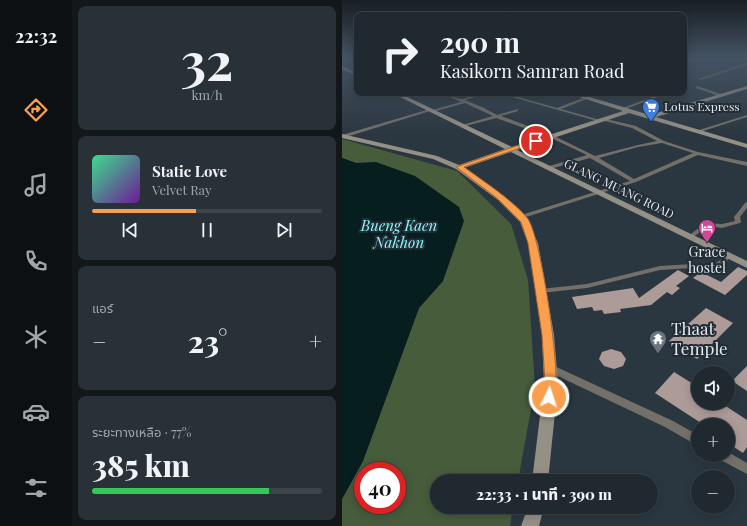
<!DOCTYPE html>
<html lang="th">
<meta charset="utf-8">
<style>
:root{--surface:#202930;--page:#283138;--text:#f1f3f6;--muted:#a2a6ab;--line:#3d454c;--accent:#fa9f4e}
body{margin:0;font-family:"Playfair Display","Noto Sans Thai",serif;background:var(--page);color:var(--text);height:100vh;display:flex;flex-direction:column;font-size:15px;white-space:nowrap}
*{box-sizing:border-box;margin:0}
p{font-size:13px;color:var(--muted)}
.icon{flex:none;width:22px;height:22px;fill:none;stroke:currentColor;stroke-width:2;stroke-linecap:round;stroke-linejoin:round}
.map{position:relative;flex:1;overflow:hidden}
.side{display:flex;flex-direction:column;gap:6px;padding:6px;background:#12171a;width:270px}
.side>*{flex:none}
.hud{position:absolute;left:12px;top:12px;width:333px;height:84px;border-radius:8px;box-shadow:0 2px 10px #0003,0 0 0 1px var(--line);background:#202930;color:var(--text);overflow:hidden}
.controls{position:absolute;left:349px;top:366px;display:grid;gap:8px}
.controls a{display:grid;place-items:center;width:44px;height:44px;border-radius:50%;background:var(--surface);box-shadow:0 2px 10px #0003,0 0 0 1px var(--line);font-size:20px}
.speed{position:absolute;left:12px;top:462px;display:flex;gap:8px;font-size:20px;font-weight:700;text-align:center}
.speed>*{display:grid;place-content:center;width:52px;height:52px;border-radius:50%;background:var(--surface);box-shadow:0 2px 10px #0003,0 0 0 1px var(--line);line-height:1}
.speed .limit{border:6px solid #d22;background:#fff;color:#111}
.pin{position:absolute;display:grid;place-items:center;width:34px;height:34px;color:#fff;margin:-17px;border:2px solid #fff;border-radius:50%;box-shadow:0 1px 4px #0007}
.me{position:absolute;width:44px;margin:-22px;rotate:4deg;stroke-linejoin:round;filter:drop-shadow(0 0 3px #0008)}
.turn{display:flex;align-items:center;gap:14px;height:84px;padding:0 20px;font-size:18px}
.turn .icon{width:52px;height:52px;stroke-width:2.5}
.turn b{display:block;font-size:28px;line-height:34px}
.big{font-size:30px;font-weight:800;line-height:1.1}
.side .tile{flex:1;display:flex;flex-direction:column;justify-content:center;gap:6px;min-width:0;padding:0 14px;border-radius:8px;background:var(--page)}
.side .dial{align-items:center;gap:0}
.dial b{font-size:52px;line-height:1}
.song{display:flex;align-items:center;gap:12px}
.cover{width:48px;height:48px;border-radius:6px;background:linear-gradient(135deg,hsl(150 70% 55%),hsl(280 70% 35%))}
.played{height:4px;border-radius:2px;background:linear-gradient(90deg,var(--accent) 45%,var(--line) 45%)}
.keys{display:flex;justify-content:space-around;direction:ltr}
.heat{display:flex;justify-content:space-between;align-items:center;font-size:22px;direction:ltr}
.charge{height:6px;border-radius:3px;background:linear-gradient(90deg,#34c759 77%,var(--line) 0)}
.trip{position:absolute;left:88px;top:474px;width:228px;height:40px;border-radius:20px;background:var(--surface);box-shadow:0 2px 10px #0003,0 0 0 1px var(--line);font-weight:800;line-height:40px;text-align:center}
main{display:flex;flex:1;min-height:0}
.tab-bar{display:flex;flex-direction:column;width:72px;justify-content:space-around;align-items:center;background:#0d1013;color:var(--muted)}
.tab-bar .icon{width:28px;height:28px}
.tab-bar .current{color:var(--accent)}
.tab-bar b{font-size:18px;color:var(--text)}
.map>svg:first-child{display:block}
</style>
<main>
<nav class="tab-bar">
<b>22:32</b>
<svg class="icon current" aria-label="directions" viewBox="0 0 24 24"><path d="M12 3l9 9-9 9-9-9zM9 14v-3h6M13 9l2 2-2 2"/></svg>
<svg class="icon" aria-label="music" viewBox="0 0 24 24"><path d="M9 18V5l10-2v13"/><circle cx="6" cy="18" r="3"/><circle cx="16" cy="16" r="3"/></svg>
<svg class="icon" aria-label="phone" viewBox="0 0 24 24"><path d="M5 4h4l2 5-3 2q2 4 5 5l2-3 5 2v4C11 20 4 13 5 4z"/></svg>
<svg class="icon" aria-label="climate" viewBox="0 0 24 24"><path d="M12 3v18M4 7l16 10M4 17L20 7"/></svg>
<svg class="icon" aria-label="car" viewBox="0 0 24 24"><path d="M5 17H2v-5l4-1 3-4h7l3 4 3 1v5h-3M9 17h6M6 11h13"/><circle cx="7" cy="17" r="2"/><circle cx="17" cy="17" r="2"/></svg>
<svg class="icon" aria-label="filters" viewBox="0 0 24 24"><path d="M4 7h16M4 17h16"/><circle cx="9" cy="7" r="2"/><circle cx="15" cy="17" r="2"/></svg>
</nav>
<section class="side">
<div class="tile dial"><b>32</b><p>km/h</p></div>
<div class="tile">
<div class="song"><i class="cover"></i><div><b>Static Love</b><p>Velvet Ray</p></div></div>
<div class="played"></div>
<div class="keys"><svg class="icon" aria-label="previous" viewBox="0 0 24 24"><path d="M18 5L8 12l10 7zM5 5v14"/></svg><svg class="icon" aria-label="pause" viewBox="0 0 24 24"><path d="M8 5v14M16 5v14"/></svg><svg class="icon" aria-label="next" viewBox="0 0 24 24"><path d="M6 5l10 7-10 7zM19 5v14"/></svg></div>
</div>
<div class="tile"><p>แอร์</p>
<div class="heat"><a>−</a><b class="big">23°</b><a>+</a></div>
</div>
<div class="tile"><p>ระยะทางเหลือ · 77%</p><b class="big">385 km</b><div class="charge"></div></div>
</section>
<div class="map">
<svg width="405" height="526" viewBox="0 0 405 526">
<rect width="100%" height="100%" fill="#2b3740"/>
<path fill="#475c3b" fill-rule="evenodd" d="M0,139L115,171L169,224L186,280L193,387L176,481H95V507H171L168,526H0V499L21,461L77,308L101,281L34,163H14L0,158ZM21,471H55V505H21Z"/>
<path fill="#071e1e" d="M0,158L14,163L34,162L73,176L117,207L122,221L101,281L77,308L21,461L0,499Z"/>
<g fill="#ad9b98">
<path d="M396,267L405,271V275L383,295L351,278L359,272L379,282Z"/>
<path d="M336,270L347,276L334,286L338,288L330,295L325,292L309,305L278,309L279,312L262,314L260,310L252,311L250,307L235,309L230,297L291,288L297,298Z"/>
<path d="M364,308L391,323L355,359L327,341Z"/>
<path d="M269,349L279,352L284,359L281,366L272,369L262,366L257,359L260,352Z"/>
<path d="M405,366V391L390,381Z"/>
<path d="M332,372L356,387V403H379L405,420V447L401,453L386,443V425H362L313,393Z"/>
</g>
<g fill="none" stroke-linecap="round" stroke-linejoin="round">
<g fill="#736f69" fill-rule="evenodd">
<path d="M405,63V65L359,80L356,79Z"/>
<path d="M355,86L379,94L380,95L377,96L354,88Z"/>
<path d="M100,93C107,93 112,98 119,99C126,99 136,93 145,93L123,100L142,108L155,115L176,109V111L159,116L210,135L253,156L296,145L315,141L290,128L259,120L258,119L260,118L294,126L322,141L356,152L405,162V166L356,155L294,182L178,219L176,218L175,217L176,216L288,181L248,158L208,169H204V167L245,155L207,137L154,118L120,127V125L151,116L123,103L90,112L88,111L4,137L0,136V135L88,109L91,110L119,102ZM320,143L351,153L292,179L257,158L296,147Z"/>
<path d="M156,93H162L215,108L241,98H239V96L247,93H252L243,97H245V99L219,109L258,120L255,121Z"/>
<path d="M321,93H326L281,110L278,109Z"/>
<path d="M405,115V117L358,132L354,131Z"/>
<path d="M405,202V208L398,217L399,222L398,223L380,228L366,226L350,238L348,239L345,237L363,223L380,224L393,221L392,217L403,203Z"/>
<path d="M387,254L389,255L390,256L389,257L375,270H362L350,268L318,270L245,288L199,293L195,291L199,289L245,284L318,266L350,264L370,266L385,255Z"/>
<path d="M208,364L331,421L356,435V446L323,427L205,371L203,368L205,365Z"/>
<path d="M386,452L405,463V474L377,459L376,455H386Z"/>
</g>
<g fill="#959086" fill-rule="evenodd">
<path d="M0,66L15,73V76L0,69Z"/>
<path d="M405,86V89L314,117L405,144V148L287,113L175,150L405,261V268L169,152L122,168L162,196L185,219L196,243L212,335L216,383L206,481H190L202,383L200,335L194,291L186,243L178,222L156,200L114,169L91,159L0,138V134L95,156L117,165L163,149L50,93H57L170,147L281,111L225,93H234L308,115Z"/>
<path d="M186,507H202L197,526H179Z"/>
</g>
</g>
<linearGradient id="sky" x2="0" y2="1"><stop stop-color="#181e23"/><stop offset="0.44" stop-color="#445364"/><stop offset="1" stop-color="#445364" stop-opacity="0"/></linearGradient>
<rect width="405" height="133" fill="url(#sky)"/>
<path fill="#fa9f4e" stroke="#a26733" d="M194,139L196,140V142L122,167C141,181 172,201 186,219C199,237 221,382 212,401L207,402L203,401L201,397L203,383L200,335L186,243L179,222L156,199L114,167Z"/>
<defs>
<symbol id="supermarket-pin" viewBox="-11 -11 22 30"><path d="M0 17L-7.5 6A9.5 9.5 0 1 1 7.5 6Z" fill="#3f7fe0" stroke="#222c35"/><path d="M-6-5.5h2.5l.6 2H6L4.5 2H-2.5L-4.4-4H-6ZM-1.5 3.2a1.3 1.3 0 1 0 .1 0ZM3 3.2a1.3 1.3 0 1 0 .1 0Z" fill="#fff"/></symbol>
<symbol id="hotel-pin" viewBox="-11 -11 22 30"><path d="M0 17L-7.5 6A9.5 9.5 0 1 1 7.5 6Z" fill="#d1479c" stroke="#222c35"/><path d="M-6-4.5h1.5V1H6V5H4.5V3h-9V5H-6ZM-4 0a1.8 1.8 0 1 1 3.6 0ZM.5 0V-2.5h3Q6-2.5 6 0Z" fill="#fff"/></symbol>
<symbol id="temple-pin" viewBox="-11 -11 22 30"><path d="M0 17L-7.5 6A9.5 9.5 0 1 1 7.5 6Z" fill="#6b7280" stroke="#222c35"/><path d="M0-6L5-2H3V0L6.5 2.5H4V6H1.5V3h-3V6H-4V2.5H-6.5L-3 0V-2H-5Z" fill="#fff"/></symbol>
</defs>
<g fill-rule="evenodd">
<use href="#supermarket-pin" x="299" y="97" width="20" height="27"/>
<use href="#hotel-pin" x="355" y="218" width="20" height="27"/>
<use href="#temple-pin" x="306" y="329" width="20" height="27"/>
</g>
<g text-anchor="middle" stroke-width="4" stroke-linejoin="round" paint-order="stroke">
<g font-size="12" fill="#e3eaf0" stroke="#222c35" text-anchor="start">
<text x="322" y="111">Lotus Express</text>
</g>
<g font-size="12" fill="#e3eaf0" stroke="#222c35">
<text transform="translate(277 189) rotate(26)" y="4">GLANG MUANG ROAD</text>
</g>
<g font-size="14" fill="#e3eaf0" stroke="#222c35">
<text x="365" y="257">Grace<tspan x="365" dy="16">hostel</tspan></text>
</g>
<g font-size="15" font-style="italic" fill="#8af7f8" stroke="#222c35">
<text x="57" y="231">Bueng Kaen<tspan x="57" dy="17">Nakhon</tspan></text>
</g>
<g font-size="17" fill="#e3eaf0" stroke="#222c35" text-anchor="start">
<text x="329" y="335">Thaat<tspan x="329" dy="20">Temple</tspan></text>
</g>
</g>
</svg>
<div class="controls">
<a><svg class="icon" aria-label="sound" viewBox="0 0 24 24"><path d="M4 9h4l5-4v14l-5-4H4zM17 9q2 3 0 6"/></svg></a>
<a>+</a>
<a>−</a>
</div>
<div class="speed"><div class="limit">40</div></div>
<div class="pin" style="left:194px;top:141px;background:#d93025"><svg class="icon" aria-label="arrive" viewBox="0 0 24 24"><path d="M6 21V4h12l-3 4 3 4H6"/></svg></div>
<svg class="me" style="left:207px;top:397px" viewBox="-20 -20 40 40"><circle r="17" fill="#fa9f4e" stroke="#fff" stroke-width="3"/><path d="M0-11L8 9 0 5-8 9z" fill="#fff"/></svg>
<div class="trip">22:33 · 1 นาที · 390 m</div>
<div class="hud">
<div class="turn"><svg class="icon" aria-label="right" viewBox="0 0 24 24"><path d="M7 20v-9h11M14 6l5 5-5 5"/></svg><div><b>290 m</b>Kasikorn Samran Road</div></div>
</div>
</div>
</main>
